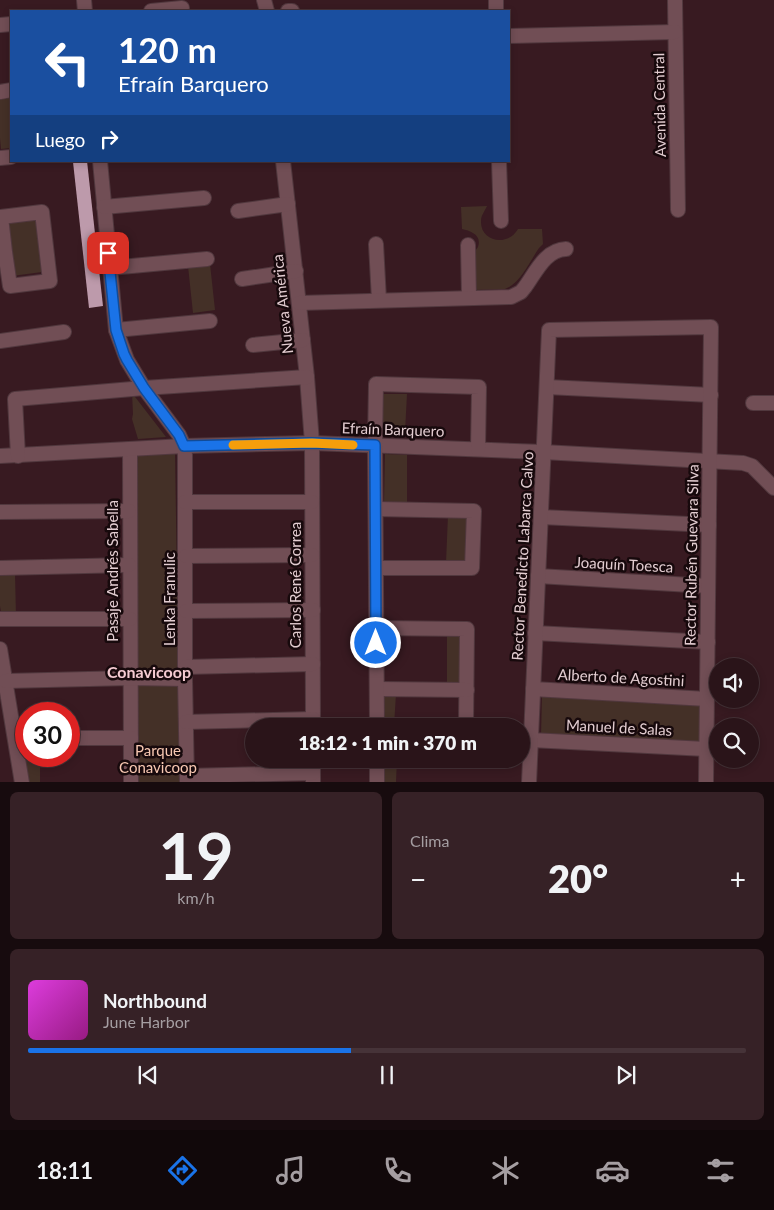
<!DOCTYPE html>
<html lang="es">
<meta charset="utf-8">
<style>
:root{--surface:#2a1419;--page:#362126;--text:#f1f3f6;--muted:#a59ea2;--line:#463338;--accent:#1a73e8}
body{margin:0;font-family:Lato,sans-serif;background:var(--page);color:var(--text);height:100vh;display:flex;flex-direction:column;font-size:19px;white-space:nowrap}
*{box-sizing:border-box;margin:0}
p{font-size:16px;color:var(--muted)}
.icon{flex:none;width:28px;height:28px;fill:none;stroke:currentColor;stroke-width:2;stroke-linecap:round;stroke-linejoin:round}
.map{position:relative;height:782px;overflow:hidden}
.panel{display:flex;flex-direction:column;gap:10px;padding:10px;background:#170b0e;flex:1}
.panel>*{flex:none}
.hud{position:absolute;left:10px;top:10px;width:500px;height:152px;border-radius:0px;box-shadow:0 2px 8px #0003,0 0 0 1px var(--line);background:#1a4fa0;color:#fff;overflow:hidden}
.buttons{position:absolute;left:709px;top:658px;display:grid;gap:10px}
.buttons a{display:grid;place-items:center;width:50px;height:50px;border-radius:50%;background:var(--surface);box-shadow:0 2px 8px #0003,0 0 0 1px var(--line);font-size:25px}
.speed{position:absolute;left:15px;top:702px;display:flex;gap:10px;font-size:25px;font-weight:700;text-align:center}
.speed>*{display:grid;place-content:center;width:65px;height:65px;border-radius:50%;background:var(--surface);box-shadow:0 2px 8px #0003,0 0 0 1px var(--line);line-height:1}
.speed .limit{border:8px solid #d22;background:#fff;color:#111}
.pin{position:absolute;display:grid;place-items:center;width:42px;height:42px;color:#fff;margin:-21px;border-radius:10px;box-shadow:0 2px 8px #0006}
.me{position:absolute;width:55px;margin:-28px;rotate:0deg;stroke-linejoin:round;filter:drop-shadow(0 0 4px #0008)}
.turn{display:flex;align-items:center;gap:18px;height:105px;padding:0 25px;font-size:22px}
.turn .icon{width:65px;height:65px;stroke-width:2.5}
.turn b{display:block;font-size:35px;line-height:42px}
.then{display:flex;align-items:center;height:48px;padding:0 25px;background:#0003;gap:10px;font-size:19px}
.big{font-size:38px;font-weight:800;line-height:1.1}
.panel .widget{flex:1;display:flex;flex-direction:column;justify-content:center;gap:8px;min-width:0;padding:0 18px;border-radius:8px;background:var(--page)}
.panel .dial{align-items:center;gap:0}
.dial b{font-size:65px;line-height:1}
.song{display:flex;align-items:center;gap:15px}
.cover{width:60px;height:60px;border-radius:8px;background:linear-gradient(135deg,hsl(300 70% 55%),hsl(310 70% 35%))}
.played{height:5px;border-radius:2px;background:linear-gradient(90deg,var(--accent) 45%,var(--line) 45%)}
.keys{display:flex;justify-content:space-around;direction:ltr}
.heat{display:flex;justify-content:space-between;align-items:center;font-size:28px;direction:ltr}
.panel .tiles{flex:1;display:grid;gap:10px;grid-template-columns:1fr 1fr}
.widget:last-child{grid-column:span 2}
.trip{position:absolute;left:245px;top:718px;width:285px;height:50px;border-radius:25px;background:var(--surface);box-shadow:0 2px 8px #0003,0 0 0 1px var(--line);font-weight:800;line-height:50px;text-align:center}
.dock{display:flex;height:80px;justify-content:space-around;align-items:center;background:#11080a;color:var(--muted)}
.dock .icon{width:35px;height:35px}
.dock .current{color:var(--accent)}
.dock b{font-size:22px;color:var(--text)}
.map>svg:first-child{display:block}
</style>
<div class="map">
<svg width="774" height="783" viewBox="0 0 774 783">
<rect width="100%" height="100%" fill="#381a21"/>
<g fill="#443027">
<path d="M11,95V148L1,149L0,138V96Z"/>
<path d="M487,206C485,211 481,215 481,221C480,242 508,247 518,229H542L543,244L539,248C530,261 520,284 505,289L474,290C474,283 472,259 473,254C474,251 477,249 478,247C482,235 471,231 462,229L461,207Z"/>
<path d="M35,216L42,272L12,276L5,219Z"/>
<path d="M210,264L215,310L193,313L188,266Z"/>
<path d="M132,393L166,437L138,439L132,419L133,414Z"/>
<path d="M382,394H407L405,432L381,433Z"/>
<path d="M175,451L180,782H136L135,453Z"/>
<path d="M385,454L407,455V503H384Z"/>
<path d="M448,515H469L468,564L446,563Z"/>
<path d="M15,574L16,617L2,618L0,606V575Z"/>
<path d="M447,631H466L465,688H447Z"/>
<path d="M382,694H396L394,726H381Z"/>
<path d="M542,696L700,706L699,743L541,736Z"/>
<path d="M23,744H26V756H40V782H29Z"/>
<path d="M381,759H397L396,782H381Z"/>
</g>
<path fill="#bd9aab" d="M79,161H87L103,306L89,308L73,162Z"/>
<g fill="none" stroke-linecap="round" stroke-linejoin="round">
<defs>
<g id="minor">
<path d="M84,0L85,11"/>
<path d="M264,0L267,11"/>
<path d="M496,0V11"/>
<path d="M675,0L678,210"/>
<path d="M151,11L182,8"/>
<path d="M288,11H292"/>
<path d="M0,25L11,24"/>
<path d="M509,36L675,32"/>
<path d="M0,92L11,90"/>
<path d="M0,158L11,157"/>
<path d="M100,161L116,330L127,360L144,388L179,435L184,446L185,455V679L187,783"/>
<path d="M283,161L307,377L312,443L313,726"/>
<path d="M499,161L501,221"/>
<path d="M104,207L204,198"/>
<path d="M238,211L288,204"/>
<path d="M42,212L50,281L10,286L5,252L1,217Z"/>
<path d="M376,244L379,300"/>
<path d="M468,245L469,298"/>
<path d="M110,268L207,259"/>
<path d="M242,279L296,271"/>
<path d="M299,303L511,297L521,292L525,287C536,272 545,250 566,249"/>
<path d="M116,330L210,321"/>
<path d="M0,341L64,332"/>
<path d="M253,345L303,340"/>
<path d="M547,387L711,395"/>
<path d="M753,403H774"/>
<path d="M130,449L131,783"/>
<path d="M0,456L184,446L312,443L543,452L743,463L752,466L774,488"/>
<path d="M18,456L15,399L144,388L307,377"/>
<path d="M185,502H312"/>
<path d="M376,509L474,511L472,568H376"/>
<path d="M0,512L129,511"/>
<path d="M541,517L709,525"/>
<path d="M186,556L312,555"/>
<path d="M0,568L129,565"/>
<path d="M538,576L708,586"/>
<path d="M186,611L313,610"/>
<path d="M0,619H130"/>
<path d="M376,628L467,629L466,726"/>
<path d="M535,633L708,642"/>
<path d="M0,649L22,783"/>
<path d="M186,667L313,664"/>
<path d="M6,681L130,678L185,679"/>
<path d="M377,689L467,690"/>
<path d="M533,689L707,699"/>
<path d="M186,722L313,719"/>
<path d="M377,726L375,445L376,384L479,387L478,449"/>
<path d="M69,738H131"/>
<path d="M531,740L706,749"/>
<path d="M313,759V783"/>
<path d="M377,759V783"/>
<path d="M187,776L313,773"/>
<path d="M529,783L549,330L711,327L706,783"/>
</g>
</defs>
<use href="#minor" stroke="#51383e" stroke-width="16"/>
<use href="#minor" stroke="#714e55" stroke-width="14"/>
</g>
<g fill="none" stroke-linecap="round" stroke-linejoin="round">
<defs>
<path id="route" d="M108,253L116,330L124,354L127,360L144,388L179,435L184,446L312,443L375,445L376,643"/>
</defs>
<use href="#route" stroke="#114b97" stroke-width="12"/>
<use href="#route" stroke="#1a73e8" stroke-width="9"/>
<path stroke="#f59e0b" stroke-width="9" d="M233,445L312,443L353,445"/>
</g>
<g text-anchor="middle" stroke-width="5" stroke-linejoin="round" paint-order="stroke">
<g font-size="15" fill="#e3cdd1" stroke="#17090c">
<text transform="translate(660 105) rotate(-91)" y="5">Avenida Central</text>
<text transform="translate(283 304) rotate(-96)" y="5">Nueva América</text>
<text transform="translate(393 430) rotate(2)" y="5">Efraín Barquero</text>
<text transform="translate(692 555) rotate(-89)" y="5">Rector Rubén Guevara Silva</text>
<text transform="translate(523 556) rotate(-87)" y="5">Rector Benedicto Labarca Calvo</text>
<text transform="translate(624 565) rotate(3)" y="5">Joaquín Toesca</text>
<text transform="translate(113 571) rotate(-90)" y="5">Pasaje Andrés Sabella</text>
<text transform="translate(296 585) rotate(-90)" y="5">Carlos René Correa</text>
<text transform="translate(170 599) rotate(-90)" y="5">Lenka Franulic</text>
<text transform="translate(621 678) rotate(3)" y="5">Alberto de Agostini</text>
<text transform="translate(619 728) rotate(3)" y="5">Manuel de Salas</text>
</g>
<g font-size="15" fill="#f8c8b2" stroke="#17090c">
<text x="158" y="756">Parque<tspan x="158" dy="17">Conavicoop</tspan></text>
</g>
<g font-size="16" font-weight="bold" fill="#f5cbd2" stroke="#17090c">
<text x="149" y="678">Conavicoop</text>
</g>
</g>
</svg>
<div class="buttons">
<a><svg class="icon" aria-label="sound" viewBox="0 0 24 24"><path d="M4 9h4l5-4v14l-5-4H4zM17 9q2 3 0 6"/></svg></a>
<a><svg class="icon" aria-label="search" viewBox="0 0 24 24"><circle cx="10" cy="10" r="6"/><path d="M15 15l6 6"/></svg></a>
</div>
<div class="speed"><div class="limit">30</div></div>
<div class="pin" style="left:108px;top:253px;background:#d93025"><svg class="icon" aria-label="arrive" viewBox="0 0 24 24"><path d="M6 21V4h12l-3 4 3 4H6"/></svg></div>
<svg class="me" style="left:376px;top:643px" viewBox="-20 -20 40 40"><circle r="17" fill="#1a73e8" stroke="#fff" stroke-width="3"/><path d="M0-11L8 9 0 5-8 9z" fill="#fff"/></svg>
<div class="trip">18:12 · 1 min · 370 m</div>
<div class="hud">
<div class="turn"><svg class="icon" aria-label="left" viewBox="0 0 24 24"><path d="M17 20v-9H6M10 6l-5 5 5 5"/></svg><div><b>120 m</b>Efraín Barquero</div></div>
<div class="then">Luego<svg class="icon" aria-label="right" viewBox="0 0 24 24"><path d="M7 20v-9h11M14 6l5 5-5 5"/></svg></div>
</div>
</div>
<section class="panel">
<div class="tiles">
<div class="widget dial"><b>19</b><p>km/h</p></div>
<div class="widget"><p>Clima</p>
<div class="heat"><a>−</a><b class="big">20°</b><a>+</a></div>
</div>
<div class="widget">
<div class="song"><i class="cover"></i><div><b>Northbound</b><p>June Harbor</p></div></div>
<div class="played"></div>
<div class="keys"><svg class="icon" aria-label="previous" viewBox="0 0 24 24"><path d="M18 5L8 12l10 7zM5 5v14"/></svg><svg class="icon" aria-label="pause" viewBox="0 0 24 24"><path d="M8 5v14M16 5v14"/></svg><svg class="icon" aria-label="next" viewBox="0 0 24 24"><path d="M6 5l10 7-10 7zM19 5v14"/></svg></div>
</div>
</div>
</section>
<nav class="dock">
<b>18:11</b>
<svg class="icon current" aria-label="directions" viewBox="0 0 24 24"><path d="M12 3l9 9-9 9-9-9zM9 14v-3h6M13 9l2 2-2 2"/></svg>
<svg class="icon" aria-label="music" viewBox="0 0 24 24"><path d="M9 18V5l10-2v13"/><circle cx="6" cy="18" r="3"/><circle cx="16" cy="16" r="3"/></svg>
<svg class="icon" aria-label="phone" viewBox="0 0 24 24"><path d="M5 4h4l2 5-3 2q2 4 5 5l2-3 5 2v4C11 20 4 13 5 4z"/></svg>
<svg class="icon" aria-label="climate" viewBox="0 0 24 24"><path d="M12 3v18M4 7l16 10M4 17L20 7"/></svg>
<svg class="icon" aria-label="car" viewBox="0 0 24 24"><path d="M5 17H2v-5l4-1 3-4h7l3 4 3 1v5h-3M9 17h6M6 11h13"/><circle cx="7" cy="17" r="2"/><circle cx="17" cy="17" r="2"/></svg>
<svg class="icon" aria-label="filters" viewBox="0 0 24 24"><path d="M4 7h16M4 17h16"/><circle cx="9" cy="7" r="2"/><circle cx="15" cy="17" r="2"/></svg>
</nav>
